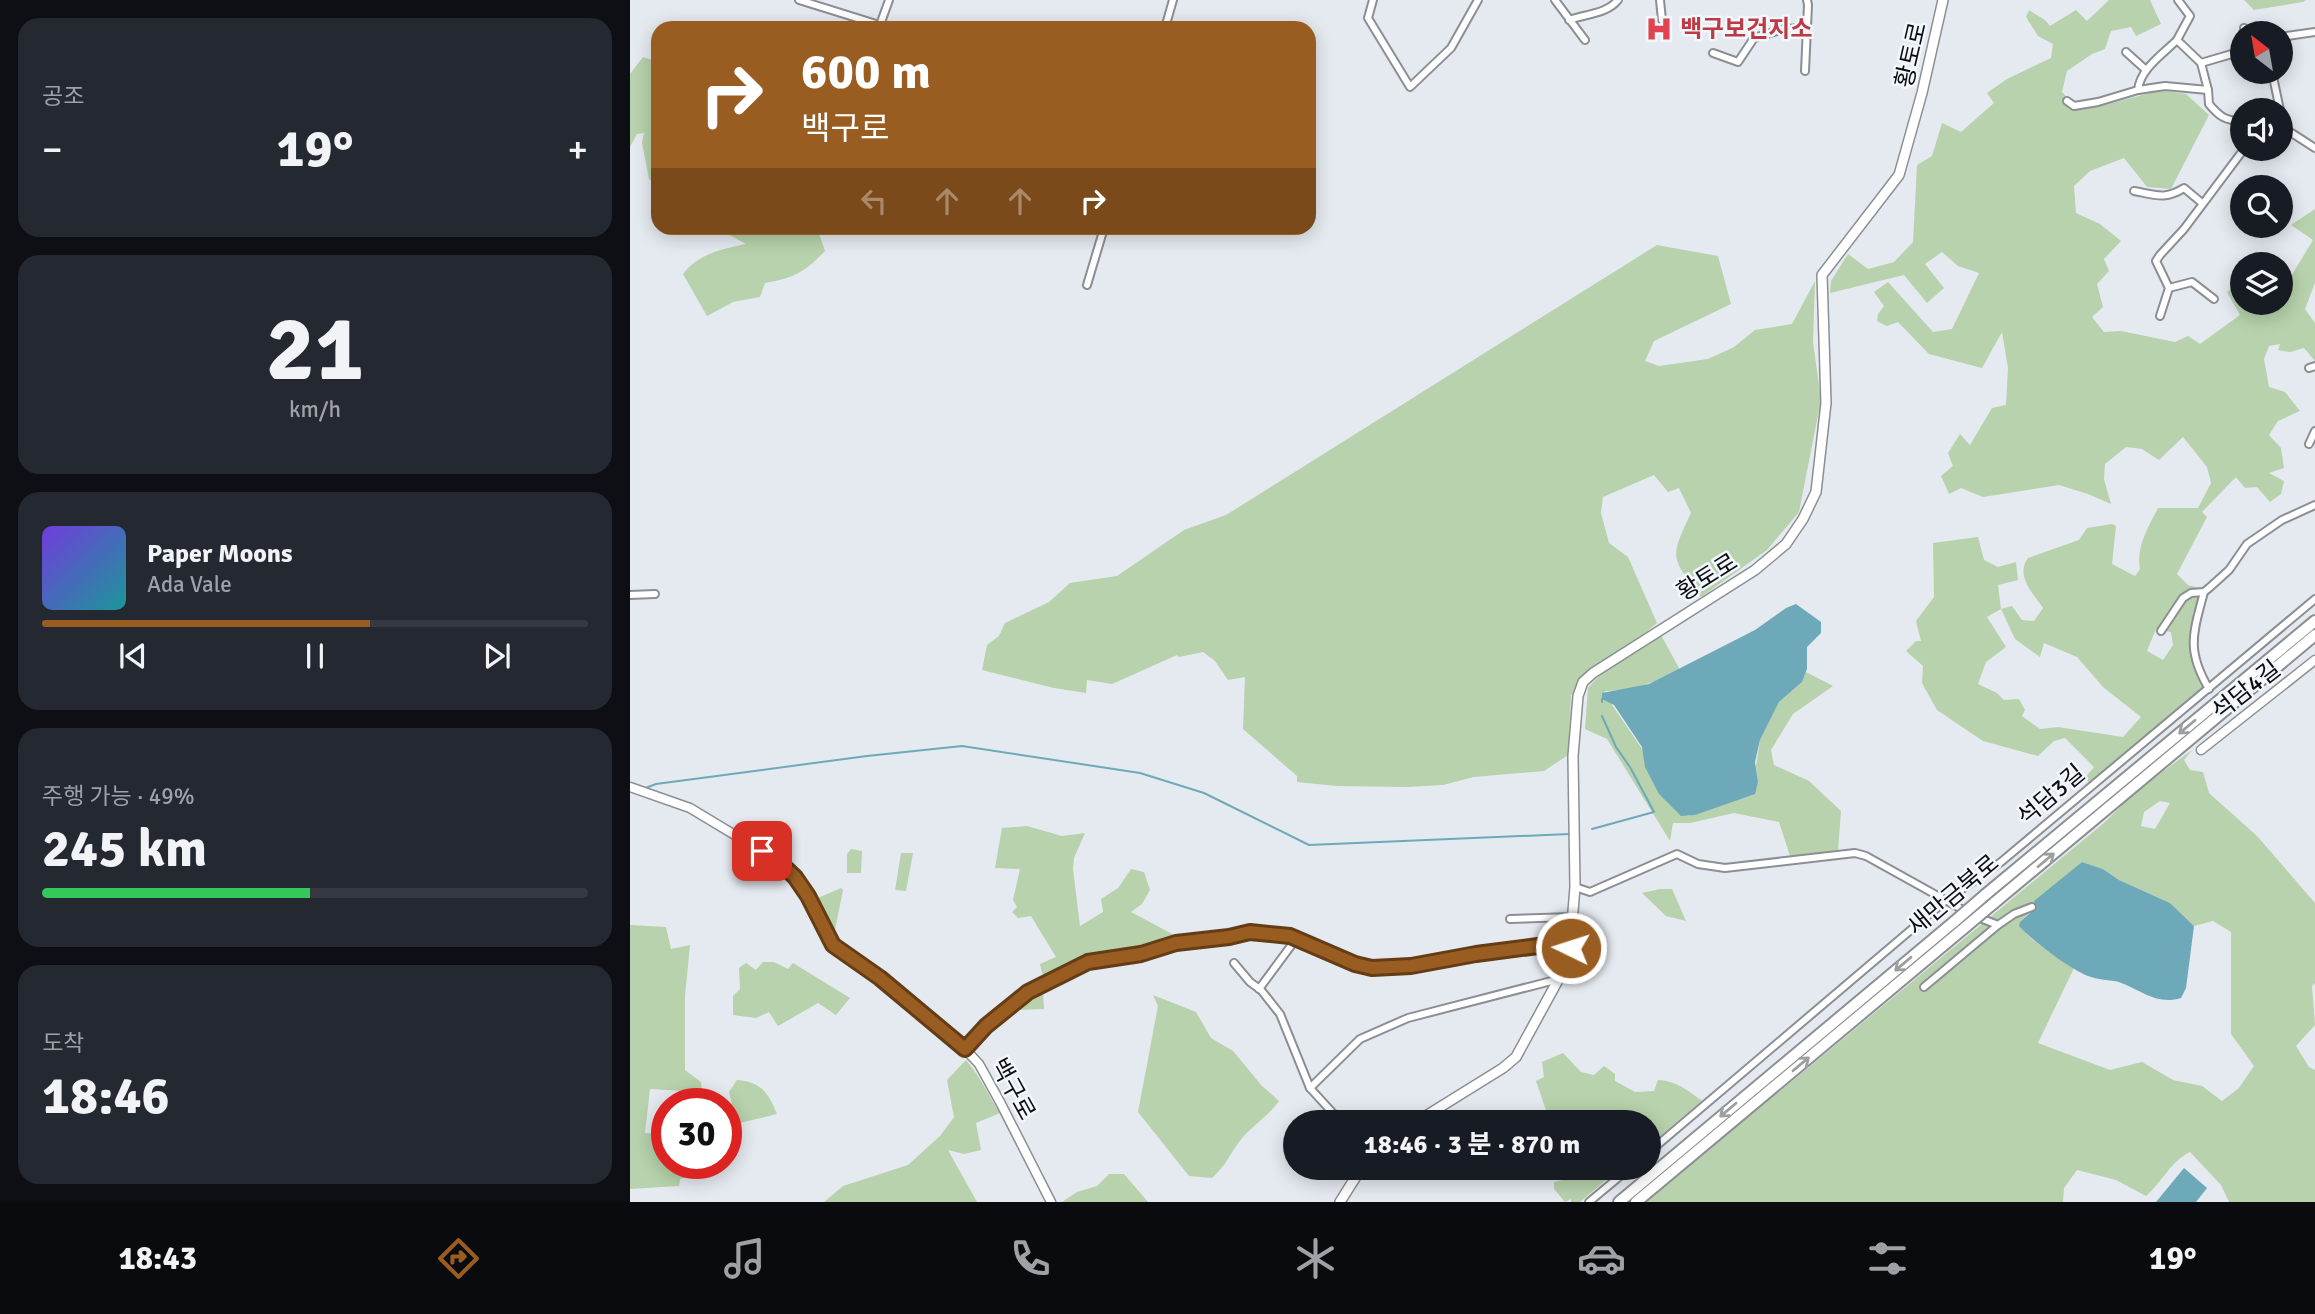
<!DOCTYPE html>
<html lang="ko">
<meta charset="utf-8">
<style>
:root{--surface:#171b24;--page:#242831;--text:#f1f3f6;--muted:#9ea1a6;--line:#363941;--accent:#9a5d21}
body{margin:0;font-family:Signika,"Noto Sans KR",sans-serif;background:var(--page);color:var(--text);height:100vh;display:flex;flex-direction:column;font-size:26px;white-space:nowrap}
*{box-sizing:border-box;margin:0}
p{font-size:23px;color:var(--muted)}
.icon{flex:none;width:38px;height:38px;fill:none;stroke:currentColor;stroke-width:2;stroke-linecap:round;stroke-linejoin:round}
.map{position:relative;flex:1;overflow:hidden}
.sheet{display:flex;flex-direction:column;gap:18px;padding:18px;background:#0d0f14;width:630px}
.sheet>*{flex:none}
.guide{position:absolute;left:21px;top:21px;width:665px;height:214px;border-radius:21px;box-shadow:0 4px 18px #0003;background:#9a5d21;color:#fff;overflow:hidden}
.needle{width:46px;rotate:329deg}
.buttons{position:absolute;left:1600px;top:21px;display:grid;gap:14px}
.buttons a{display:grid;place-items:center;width:63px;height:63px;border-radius:50%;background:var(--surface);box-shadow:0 4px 18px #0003;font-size:35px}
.speed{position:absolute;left:21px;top:1088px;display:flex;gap:14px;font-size:35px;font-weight:700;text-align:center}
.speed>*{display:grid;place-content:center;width:91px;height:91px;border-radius:50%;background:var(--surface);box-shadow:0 4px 18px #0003;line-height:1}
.speed .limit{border:10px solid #d22;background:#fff;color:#111}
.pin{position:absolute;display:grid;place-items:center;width:60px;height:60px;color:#fff;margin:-30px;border-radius:14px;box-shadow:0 4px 10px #0006}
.me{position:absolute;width:77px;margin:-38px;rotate:274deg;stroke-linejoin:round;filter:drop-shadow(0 0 5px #0008)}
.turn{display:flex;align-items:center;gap:24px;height:147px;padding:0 35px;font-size:32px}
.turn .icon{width:91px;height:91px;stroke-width:2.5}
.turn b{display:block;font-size:49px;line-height:60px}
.lanes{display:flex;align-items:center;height:66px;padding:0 35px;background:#0003;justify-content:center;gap:35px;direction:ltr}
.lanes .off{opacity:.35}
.big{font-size:52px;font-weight:700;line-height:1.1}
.sheet .card{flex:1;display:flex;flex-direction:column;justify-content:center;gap:10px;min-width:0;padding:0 24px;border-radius:21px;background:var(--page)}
.sheet .dial{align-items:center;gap:0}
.dial b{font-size:91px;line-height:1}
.song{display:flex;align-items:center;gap:21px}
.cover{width:84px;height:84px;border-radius:10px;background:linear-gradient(135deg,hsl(260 70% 55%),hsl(180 70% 35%))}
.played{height:7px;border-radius:4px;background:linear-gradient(90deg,var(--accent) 60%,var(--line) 60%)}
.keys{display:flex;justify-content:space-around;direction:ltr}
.heat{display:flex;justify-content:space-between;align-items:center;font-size:38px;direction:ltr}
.charge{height:10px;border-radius:5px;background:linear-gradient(90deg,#34c759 49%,var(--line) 0)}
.trip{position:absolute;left:653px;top:1110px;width:378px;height:70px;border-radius:35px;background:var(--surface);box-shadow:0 4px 18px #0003;font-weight:700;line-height:70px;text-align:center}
.tabs{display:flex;height:112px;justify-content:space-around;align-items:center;background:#090b0e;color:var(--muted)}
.tabs .icon{width:49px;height:49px}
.tabs .selected{color:var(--accent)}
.tabs b{font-size:32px;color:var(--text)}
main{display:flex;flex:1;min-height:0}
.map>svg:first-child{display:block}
</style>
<main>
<section class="sheet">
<div class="card"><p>공조</p>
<div class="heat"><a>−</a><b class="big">19°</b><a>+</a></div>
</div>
<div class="card dial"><b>21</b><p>km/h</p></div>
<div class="card">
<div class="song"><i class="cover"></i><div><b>Paper Moons</b><p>Ada Vale</p></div></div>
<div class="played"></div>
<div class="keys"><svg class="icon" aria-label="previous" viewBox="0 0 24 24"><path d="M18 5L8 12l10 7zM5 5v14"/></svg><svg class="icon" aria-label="pause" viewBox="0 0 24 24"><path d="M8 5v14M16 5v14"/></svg><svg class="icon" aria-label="next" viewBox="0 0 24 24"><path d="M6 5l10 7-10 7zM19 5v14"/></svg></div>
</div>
<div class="card"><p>주행 가능 · 49%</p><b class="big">245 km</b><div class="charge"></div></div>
<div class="card"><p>도착</p><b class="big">18:46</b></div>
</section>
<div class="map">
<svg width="1685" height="1202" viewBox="0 0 1685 1202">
<rect width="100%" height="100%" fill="#e5eaf0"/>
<g fill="#b7d2ac" fill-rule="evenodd">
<path d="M1479,0H1520L1531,24L1506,36L1501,27L1481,31L1475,49L1462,54L1437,71L1432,92L1448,109L1479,104L1523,92L1537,91L1556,94L1579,115L1541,189L1517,187L1494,158L1460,171L1444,186L1446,213L1470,224L1491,241L1474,259L1479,271L1467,284L1473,307L1462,317L1474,332L1491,331L1545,342L1558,336L1570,344L1610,315L1597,292L1612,281V303H1650V275L1657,283L1683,240L1661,225L1685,209V283L1675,309L1685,323V361L1674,348L1660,352L1648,350L1650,344L1639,346L1634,359L1639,387L1655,392L1670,411L1648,421L1639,435L1651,448L1654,468L1639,473L1654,481L1651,494L1640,502L1627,487L1615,488L1606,477L1572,512L1577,517L1547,574L1558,585L1573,589C1568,597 1566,605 1564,615C1555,646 1562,660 1574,689L1557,700L1460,783L1455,778L1464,767L1435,738L1424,741L1408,756L1353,741L1307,710L1292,683L1293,666L1276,651L1286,641H1291L1286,621L1304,597L1303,543L1348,537L1354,560L1368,567L1386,562L1388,580L1368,585L1371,609L1382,606L1392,620L1404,621L1413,608C1403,593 1385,576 1398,558L1449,540L1457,528L1482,524L1486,526L1482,564L1505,576L1510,569C1506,546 1518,528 1528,508H1568L1581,483L1577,467L1553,437L1529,460L1512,449L1496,447L1475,464L1474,479L1481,504L1458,494L1429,485L1353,497L1331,488L1319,494L1311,476L1323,466L1318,453L1330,434L1340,445L1362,408L1376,405L1378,368L1372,332L1352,368L1299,354L1268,322L1257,326L1247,321L1248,314L1254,306L1244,292L1258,282L1303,332L1322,329L1349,273L1328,266L1312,252L1295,264L1314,288L1297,303L1274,275L1200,293L1201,281L1218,254L1238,269L1264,262L1283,242L1287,165L1302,156L1312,123L1331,132L1364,103L1357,93L1377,79L1421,58L1423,44L1408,36L1396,17L1399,10L1415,20L1420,26L1446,10L1457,21ZM1371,609L1385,639L1410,657L1414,643L1447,657L1473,687L1511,717L1493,737L1428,727L1410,729L1392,716L1395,710L1389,699L1374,700L1367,693L1348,684L1356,662L1376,647L1357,617ZM1526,629L1541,632L1543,645L1533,660L1517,651Z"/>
<path d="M1614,0H1676L1673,2L1624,10Z"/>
<path d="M13,57L28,62V188L19,179L12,143L14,133L7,134L0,147V74Z"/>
<path d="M87,228H187L195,251C175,272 164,278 135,283L130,297L103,302L77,316L53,274C68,254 92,249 116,244Z"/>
<path d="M1027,245L1088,256L1101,304L1024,341L1015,361L1029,366L1078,359L1104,347L1125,330L1162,324L1185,281L1183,342L1191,400L1169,512L1137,550L1071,597C1041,557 1039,559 1061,513L1049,488L1038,492L1024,475L973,497L971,513L979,543L998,557L1027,623L941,695L938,755L914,771L844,777L813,785L777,787L707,786L667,782V776L613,729L615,677L598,680L585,661L573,652L549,657L547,655L482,684L457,680L456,693L424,688L352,670L357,645L369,636L375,623L419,602L440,583L487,576L554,530L596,515Z"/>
<path d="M1031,635L1050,670C1025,682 1003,691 975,691L980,702L1058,816L1122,795L1128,782L1126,767L1130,740L1149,702L1171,683L1176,672L1203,686L1163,714L1141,750L1144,765L1179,781L1211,811L1208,851L1160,856L1149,822L1104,813L1060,823H1043L1040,841L977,739L955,729L958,688L970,675Z"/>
<path d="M1562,750L1554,760L1560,770L1573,772L1579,793L1627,836L1685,903V983L1682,986L1685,1025L1666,1046L1679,1067L1685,1070V1202H1599L1591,1185L1560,1152C1541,1161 1532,1182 1516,1196L1486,1180L1447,1170L1434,1188L1433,1202H1016L1475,822L1505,792ZM1530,801L1540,803L1525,829L1511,826L1514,812ZM1452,862L1473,869L1489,880L1540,903L1564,926L1583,921L1601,932V1034L1624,1066L1609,1088L1592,1101L1572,1086L1543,1080L1512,1062L1480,1070L1408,1043L1444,968L1403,940L1390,926V922Z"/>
<path d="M397,826L432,836L455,833L444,858L443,869L450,926L473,912L471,899L488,888L501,869L514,872L520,890L512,904L501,912L546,936L506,950L455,960L419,978L412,973L410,964L426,957L401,916L388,918L382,912L387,907L383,900L390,869L365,868L372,828Z"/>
<path d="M221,849L232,851L231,873H217V854Z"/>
<path d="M271,853H283L276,891L265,890Z"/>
<path d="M211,888L213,890L204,935L193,921L188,898Z"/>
<path d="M1030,889H1042L1056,921L1036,916L1012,893Z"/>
<path d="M0,925L36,927L41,949L60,945L55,996V1070L71,1082L72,1092L20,1089L15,1133L37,1134V1164H80V1170L50,1179L49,1186L0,1189Z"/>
<path d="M133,962H144L158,969L163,963L220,998L206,1015L188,1003L148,1026L139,1012L126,1018L103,1015V996L110,989L109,968L116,963L126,970Z"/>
<path d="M413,992L414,1009L383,1010L398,997Z"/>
<path d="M523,995L566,1012L581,1038L603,1051L632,1086L649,1101C637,1118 620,1127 609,1142C598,1157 597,1164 582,1178L559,1176L508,1112L528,1006Z"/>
<path d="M933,1053L951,1072L964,1075L974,1066L985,1074V1081L1005,1092L1024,1091L1028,1080C1045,1080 1059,1091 1072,1101L1019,1145L1018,1122H920L906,1081L914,1077L912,1062Z"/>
<path d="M336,1060C350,1076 358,1095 370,1113L346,1123L351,1150L334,1154L318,1150L347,1202H194L213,1186L278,1165L310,1136L324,1117L317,1080Z"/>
<path d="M107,1080C131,1082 138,1092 147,1114L110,1123L104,1113L99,1092Z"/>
<path d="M939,1167H991L950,1202H941V1199L935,1202L924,1189V1182L942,1178Z"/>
<path d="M479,1174H494L518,1202H432L447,1192L467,1186Z"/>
</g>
<g fill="#6da9b8">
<path d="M1166,604L1191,622V633L1177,647V669L1172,682L1149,702L1130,740L1125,762L1128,782L1125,794L1065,815L1051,816L1029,794L1015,767L1012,747L984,705L972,699V693L1019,684L1125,630L1156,608Z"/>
<path d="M1452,862L1473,869L1489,880L1540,903L1564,926L1556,988L1551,998C1528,1005 1513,992 1494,984C1484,979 1472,981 1461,977C1442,971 1403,941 1389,926L1390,922L1405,909L1404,901Z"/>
<path d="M1554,1168L1577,1188L1566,1202H1526Z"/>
</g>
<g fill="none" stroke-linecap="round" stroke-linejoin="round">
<g stroke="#6da9b8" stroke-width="2">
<path d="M972,699V702"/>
<path d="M13,789L26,784L237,756L332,746L510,773L574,793L679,845L939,834"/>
<path d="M962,829L1024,812L1000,767L986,747L972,716"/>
</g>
<defs>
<g id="minor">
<path d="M169,0L259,28"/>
<path d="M743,0L738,18L780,87L821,48L848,0"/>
<path d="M925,0L955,40"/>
<path d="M1030,0L1032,20"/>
<path d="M1548,0L1560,16L1547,40L1571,63L1612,51"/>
<path d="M939,20C955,14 977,14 988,0"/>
<path d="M250,25L259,0"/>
<path d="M535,28L543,0"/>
<path d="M1614,28L1618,33"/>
<path d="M1650,37L1685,32"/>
<path d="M1547,40C1533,54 1510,69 1508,90L1535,86L1578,90"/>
<path d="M1496,52L1516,70"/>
<path d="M1083,53L1108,62L1124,38L1153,29L1177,28"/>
<path d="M1571,63L1578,90L1579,104C1589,116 1595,121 1612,121"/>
<path d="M1175,71L1178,5L1177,0"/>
<path d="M1642,72L1650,110"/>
<path d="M1437,101L1444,106L1468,102L1508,90"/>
<path d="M1650,110L1657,130L1685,148"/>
<path d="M1504,191C1526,195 1535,200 1554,188L1572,203"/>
<path d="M457,285L474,228"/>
<path d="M1539,288L1562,282L1584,299"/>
<path d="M1530,316L1539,288L1526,261L1530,255L1554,229L1614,149"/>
<path d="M1679,368L1685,366"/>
<path d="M1679,444L1685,431"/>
<path d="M1574,592C1563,634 1556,650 1579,689"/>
<path d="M0,595L25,594"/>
<path d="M1531,631L1553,598L1561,593L1574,592L1579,588L1599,570L1617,544L1652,520L1685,505"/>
<path d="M945,887L960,892L1047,854L1068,864L1095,868L1225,853L1236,856L1335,911"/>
<path d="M880,919L943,917"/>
<path d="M1368,925L1384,914L1402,907"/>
<path d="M604,963L620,982L631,990L650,1014L680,1088L711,1122"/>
<path d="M1294,987L1368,925L1345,916"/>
<path d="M629,989L666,939"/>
<path d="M335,1049L356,1026L398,992L458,962L511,954L546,943L599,937L620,931L660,936L725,964L742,968L781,966L846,954L908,945L939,960"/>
<path d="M680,1088L730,1039L778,1018L929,979L920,952L941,948"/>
<path d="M1018,1153L1315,901L1371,862L1685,599"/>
<path d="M959,1202L1001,1167"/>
</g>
<g id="tertiary">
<path d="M1571,750L1685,660"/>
<path d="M0,787L60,808L148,861L165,877L178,896L203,945L250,978L335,1049L349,1064L370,1102L421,1202"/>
</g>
<g id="secondary">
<path d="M786,1122L873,1068L886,1057L939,960L945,887L943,756L948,696L953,682L963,673L1125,570L1156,544L1173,519L1186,492L1196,403L1192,275L1269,175L1292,93L1313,0"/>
<path d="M710,1202L732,1167"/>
</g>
<g id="trunk">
<path d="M1355,895L1685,621"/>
<path d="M1364,903L1685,635"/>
<path d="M989,1202L1325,921"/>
<path d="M1006,1202L1333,929"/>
</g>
</defs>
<use href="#minor" stroke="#8b8f94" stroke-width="10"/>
<use href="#tertiary" stroke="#8b8f94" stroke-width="11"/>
<use href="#secondary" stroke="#8b8f94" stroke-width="12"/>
<use href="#trunk" stroke="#8b8f94" stroke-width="14"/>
<use href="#minor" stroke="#fff" stroke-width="6"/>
<use href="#tertiary" stroke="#fff" stroke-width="8"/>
<use href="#secondary" stroke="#fff" stroke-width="9"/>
<use href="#trunk" stroke="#fff" stroke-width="10"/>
<defs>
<g id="trunk-bridge">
<path d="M1325,921L1355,895"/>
<path d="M1333,929L1364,903"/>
</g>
</defs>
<use href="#trunk-bridge" stroke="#8b8f94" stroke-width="14" stroke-linecap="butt"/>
<use href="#trunk-bridge" stroke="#fff" stroke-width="10"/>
</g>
<defs><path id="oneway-shaft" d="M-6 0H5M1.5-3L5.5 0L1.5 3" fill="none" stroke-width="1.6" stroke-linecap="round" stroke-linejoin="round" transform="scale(1.75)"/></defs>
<g stroke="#9d9e9f">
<use href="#oneway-shaft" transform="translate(1557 727) rotate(140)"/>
<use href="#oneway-shaft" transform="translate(1416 860) rotate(-40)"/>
<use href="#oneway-shaft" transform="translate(1273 964) rotate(140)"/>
<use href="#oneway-shaft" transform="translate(1171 1064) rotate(-40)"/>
<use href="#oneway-shaft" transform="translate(1098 1110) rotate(140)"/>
</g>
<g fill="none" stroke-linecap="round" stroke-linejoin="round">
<defs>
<path id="route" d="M132,851L148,861L165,877L178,896L203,945L250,978L335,1049L356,1026L398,992L458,962L511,954L546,943L599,937L620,932L660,936L725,964L742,968L781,966L846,954L908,946L920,952L941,948"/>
</defs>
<use href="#route" stroke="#643c15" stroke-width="18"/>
<use href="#route" stroke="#9a5d21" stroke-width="12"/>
</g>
<defs>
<symbol id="hospital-bare" viewBox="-9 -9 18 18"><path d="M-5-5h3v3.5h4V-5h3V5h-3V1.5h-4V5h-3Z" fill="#e0444e" stroke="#f2f7fd" stroke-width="2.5" paint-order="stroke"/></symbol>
</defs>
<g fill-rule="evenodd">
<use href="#hospital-bare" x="1010" y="10" width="38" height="38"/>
</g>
<g text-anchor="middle" stroke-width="5" stroke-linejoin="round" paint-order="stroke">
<g font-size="24" font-weight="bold" fill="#be3a42" stroke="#f2f7fd" text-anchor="start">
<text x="1050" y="37">백구보건지소</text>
</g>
<g font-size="24" fill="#0b0d0f" stroke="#f2f7fd">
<text transform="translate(1281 55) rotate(-77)" y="8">황토로</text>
<text transform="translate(1077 577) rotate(-32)" y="8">황토로</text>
<text transform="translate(1616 690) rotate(-38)" y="8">석담4길</text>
<text transform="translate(1421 795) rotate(-40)" y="8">석담3길</text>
<text transform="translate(1323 895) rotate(-40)" y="8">새만금북로</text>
<text transform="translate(383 1089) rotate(61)" y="8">백구로</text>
</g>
</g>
</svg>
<div class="buttons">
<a><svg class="needle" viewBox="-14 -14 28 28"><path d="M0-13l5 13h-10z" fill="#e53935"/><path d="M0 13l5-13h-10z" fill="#9ea1a6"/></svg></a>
<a><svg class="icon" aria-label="sound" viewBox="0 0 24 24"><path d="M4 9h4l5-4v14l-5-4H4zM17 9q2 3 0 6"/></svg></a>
<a><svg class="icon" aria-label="search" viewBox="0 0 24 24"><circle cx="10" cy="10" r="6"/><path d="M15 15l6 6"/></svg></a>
<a><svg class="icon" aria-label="layers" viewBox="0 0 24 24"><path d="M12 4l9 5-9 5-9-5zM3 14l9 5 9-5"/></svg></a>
</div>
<div class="speed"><div class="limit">30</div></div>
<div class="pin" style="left:132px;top:851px;background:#d93025"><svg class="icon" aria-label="arrive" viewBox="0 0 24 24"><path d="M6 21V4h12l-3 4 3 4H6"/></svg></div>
<svg class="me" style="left:941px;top:948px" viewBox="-20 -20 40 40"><circle r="17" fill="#9a5d21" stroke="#fff" stroke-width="3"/><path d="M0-11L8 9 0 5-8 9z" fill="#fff"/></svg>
<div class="trip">18:46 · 3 분 · 870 m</div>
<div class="guide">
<div class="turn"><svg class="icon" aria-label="right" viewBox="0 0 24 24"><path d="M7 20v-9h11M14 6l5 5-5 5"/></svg><div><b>600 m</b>백구로</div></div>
<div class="lanes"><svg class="icon off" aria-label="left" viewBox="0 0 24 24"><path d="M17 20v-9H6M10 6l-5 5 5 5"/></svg><svg class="icon off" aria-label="ahead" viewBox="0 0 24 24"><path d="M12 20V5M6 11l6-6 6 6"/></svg><svg class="icon off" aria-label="ahead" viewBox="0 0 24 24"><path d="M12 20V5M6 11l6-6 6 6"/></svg><svg class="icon" aria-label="right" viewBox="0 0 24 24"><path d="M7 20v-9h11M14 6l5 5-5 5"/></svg></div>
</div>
</div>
</main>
<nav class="tabs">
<b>18:43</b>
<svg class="icon selected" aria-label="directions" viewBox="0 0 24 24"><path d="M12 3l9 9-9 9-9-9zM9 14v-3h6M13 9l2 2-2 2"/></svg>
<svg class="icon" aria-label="music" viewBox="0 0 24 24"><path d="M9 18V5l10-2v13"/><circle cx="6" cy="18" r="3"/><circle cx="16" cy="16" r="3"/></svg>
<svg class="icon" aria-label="phone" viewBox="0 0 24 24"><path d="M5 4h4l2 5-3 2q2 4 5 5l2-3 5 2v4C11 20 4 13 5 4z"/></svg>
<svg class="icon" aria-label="climate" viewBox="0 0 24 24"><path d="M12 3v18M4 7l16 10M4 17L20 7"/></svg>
<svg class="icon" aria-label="car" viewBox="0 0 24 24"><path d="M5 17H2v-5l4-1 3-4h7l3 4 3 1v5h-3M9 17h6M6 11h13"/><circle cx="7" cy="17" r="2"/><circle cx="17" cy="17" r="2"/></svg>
<svg class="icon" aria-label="filters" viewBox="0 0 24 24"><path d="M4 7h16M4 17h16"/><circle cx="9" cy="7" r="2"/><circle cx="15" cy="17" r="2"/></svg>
<b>19°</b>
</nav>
